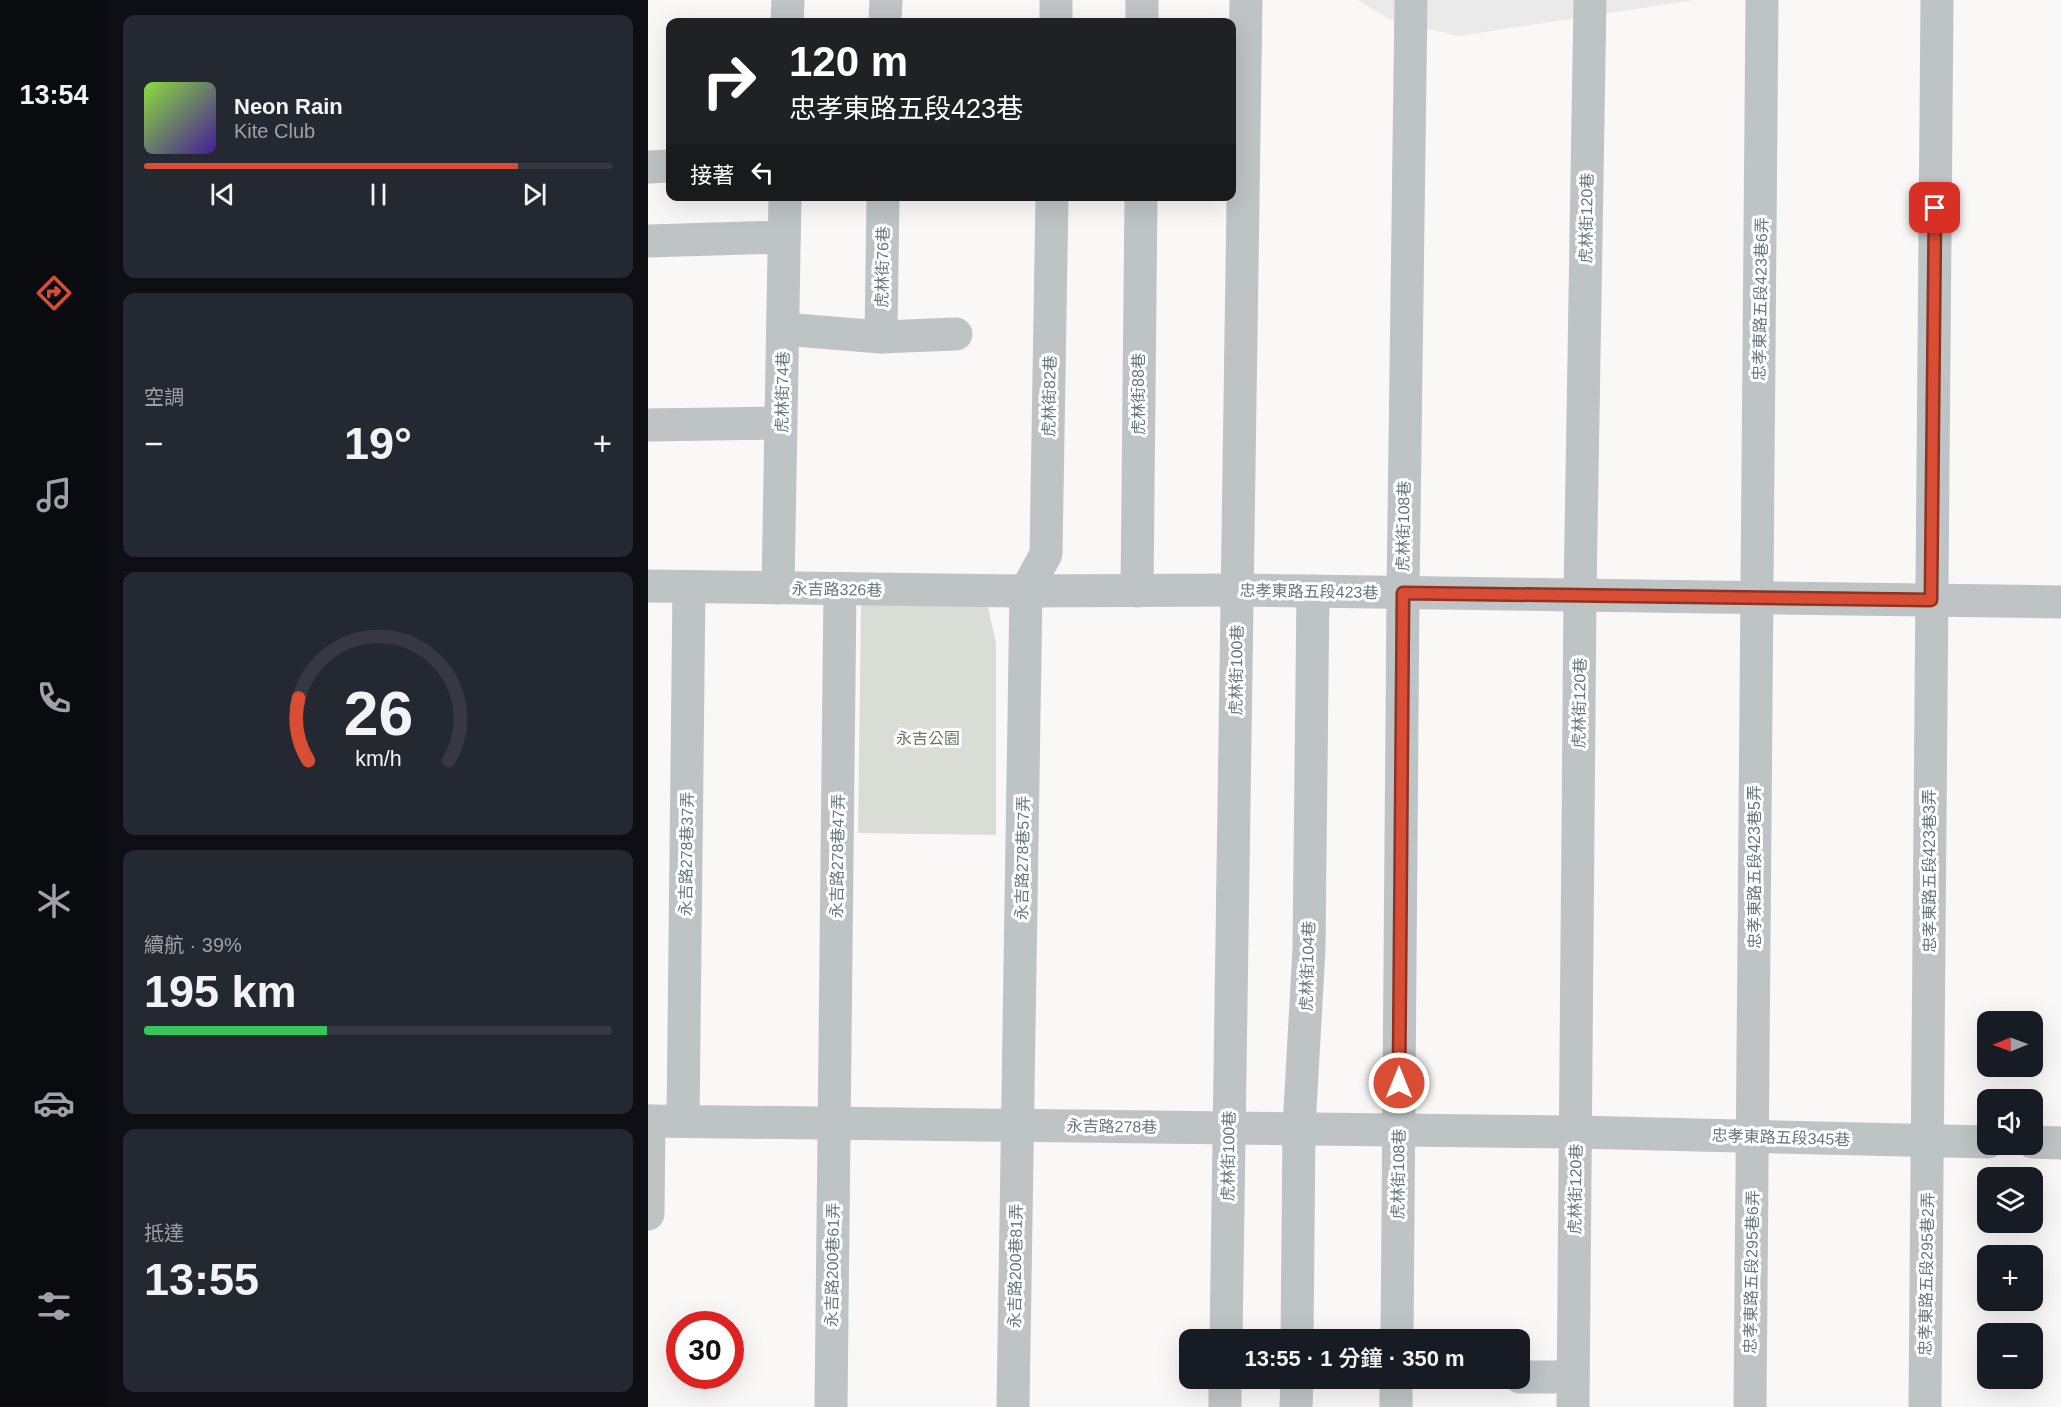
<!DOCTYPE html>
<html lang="zh-TW">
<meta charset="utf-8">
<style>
:root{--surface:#171b24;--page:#242831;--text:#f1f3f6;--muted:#9ea1a6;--line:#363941;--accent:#da4d35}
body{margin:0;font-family:Helvetica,"Noto Sans TC",sans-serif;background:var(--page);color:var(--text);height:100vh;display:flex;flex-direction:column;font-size:22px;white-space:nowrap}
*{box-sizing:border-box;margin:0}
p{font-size:20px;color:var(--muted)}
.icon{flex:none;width:33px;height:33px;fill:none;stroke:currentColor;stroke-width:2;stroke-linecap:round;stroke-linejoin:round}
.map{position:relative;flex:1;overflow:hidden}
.sheet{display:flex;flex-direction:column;gap:15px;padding:15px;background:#0d0f14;width:540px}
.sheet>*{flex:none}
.guide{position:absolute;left:18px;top:18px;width:570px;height:183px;border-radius:12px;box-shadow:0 6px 24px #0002;background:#202124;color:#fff;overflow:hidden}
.needle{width:39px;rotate:269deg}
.fabs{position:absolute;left:1329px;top:1011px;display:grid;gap:12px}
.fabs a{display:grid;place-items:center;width:66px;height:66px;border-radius:12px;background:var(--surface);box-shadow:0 6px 24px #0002;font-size:30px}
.speed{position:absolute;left:18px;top:1311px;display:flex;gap:12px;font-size:30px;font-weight:700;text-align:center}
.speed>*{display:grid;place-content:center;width:78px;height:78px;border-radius:50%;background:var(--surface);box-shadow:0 6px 24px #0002;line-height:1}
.speed .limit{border:9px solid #d22;background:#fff;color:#111}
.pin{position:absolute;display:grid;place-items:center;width:51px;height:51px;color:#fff;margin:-26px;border-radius:12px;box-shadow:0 3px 9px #0006}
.me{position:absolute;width:66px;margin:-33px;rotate:0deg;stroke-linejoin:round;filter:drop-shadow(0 0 4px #0008)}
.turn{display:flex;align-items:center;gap:21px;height:126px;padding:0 24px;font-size:27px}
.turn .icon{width:78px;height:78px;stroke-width:2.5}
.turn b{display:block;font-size:42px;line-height:51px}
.then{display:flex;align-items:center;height:57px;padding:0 24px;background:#0003;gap:12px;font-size:22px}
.big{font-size:45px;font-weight:600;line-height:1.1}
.sheet .tile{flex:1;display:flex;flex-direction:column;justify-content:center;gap:9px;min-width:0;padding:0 21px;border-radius:12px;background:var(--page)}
.sheet .dial{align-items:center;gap:0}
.dial svg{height:156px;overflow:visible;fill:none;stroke:var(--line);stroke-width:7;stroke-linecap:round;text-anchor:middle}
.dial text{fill:var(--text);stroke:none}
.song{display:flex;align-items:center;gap:18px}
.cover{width:72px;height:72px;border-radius:9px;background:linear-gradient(135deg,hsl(90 70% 55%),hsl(260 70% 35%))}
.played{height:6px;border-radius:3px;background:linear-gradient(90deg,var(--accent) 80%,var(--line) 80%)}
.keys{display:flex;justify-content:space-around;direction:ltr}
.heat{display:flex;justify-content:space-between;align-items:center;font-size:33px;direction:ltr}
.charge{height:9px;border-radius:4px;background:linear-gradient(90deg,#34c759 39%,var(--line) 0)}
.trip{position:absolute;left:531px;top:1329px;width:351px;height:60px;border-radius:12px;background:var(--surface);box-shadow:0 6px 24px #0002;font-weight:600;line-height:60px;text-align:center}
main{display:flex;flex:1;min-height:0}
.tabs{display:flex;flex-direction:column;width:108px;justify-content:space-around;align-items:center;background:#090b0e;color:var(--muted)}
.tabs .icon{width:42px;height:42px}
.tabs .selected{color:var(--accent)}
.tabs b{font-size:27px;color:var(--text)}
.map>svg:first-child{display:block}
</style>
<main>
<nav class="tabs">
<b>13:54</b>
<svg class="icon selected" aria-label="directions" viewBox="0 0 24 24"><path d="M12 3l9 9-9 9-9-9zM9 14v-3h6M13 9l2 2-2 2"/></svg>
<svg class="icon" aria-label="music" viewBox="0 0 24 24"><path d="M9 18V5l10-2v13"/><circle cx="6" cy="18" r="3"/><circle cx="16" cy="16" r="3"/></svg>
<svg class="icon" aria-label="phone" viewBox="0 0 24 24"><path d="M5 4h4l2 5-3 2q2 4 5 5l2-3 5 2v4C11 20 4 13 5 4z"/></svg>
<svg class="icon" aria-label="climate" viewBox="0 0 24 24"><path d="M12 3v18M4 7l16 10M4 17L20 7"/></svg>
<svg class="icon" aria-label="car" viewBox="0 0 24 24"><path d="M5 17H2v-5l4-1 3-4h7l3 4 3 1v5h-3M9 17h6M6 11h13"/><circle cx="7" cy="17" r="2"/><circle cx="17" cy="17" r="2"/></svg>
<svg class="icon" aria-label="filters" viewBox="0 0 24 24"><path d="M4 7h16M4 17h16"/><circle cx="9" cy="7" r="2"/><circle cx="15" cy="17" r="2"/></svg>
</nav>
<section class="sheet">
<div class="tile">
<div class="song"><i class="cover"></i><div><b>Neon Rain</b><p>Kite Club</p></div></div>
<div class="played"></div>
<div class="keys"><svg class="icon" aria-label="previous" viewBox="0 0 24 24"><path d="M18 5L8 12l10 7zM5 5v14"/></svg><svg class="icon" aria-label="pause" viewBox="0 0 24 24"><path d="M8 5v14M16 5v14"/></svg><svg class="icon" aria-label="next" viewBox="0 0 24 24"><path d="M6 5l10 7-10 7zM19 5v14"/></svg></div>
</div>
<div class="tile"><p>空調</p>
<div class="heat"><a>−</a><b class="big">19°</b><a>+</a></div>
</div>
<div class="tile dial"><svg viewBox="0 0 100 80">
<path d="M14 69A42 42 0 1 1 86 69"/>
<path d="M14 69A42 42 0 0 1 9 37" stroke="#da4d35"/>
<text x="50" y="56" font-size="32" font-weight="700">26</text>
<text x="50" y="72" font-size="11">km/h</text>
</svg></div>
<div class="tile"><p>續航 · 39%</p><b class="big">195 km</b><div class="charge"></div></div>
<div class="tile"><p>抵達</p><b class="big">13:55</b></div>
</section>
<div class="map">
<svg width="1413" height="1407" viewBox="0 0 1413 1407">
<rect width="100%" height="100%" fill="#f9f8f6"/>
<path fill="#eaeaea" d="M710,0H1047L811,36L742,20Z"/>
<path fill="#d9ddd6" d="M213,603L340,607L348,643V835L210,833Z"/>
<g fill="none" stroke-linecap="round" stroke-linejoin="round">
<g stroke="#bec3c6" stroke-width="33">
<path d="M139,22L140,0"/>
<path d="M237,22L238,0"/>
<path d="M408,22V0"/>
<path d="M494,22V0"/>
<path d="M0,167L22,166"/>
<path d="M0,241L136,237"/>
<path d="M135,329L233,337L308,334"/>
<path d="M233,337L235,196"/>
<path d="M0,425L133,423"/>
<path d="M0,586L378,591L589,590L1413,602"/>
<path d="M130,588L137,196"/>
<path d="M489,591L493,196"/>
<path d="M0,1121L927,1132L1340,1142"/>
<path d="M35,1121L41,587"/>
<path d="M1384,1142L1413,1143"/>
<path d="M0,1214L1,1121"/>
<path d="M578,1340L598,0"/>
<path d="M649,1340L651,1128L661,949L665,591"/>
<path d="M749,1340L755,593L763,0"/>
<path d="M872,1377H925"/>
<path d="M183,1407L192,589"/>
<path d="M365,1407L378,591L398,554L404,196"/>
<path d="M577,1407V1378"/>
<path d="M648,1407L649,1378"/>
<path d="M748,1407V1378"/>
<path d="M925,1407L932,595L942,0"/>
<path d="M1102,1407L1114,0"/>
<path d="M1277,1407L1289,0"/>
</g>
</g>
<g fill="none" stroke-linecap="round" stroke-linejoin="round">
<defs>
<path id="route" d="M751,1083L755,593L1283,600L1287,208"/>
</defs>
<use href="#route" stroke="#8e3222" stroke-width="15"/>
<use href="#route" stroke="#da4d35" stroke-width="10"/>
</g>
<g text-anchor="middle" stroke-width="6" stroke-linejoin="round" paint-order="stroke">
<g font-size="16" fill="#657780" stroke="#fff">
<text transform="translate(938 218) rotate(-89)" y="6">虎林街120巷</text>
<text transform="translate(234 267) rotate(-89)" y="6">虎林街76巷</text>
<text transform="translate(1112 299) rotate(-89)" y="6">忠孝東路五段423巷6弄</text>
<text transform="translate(134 392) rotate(-89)" y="6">虎林街74巷</text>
<text transform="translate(490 394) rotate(-90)" y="6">虎林街88巷</text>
<text transform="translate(401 396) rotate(-89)" y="6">虎林街82巷</text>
<text transform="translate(755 526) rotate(-89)" y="6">虎林街108巷</text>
<text transform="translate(189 589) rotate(1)" y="6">永吉路326巷</text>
<text transform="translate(661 591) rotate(1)" y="6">忠孝東路五段423巷</text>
<text transform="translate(588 670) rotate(-89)" y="6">虎林街100巷</text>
<text transform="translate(931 703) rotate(-89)" y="6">虎林街120巷</text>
<text transform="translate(38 854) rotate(-89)" y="6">永吉路278巷37弄</text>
<text transform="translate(189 856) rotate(-89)" y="6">永吉路278巷47弄</text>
<text transform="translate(374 858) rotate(-89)" y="6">永吉路278巷57弄</text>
<text transform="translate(1106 867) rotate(-90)" y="6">忠孝東路五段423巷5弄</text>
<text transform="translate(1281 871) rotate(-90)" y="6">忠孝東路五段423巷3弄</text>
<text transform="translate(659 966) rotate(-88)" y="6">虎林街104巷</text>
<text transform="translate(464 1126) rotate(1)" y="6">永吉路278巷</text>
<text transform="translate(1133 1137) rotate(2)" y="6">忠孝東路五段345巷</text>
<text transform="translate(580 1156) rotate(-89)" y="6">虎林街100巷</text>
<text transform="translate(750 1174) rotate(-89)" y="6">虎林街108巷</text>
<text transform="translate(927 1189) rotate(-89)" y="6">虎林街120巷</text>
<text transform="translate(184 1265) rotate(-89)" y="6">永吉路200巷61弄</text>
<text transform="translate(367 1266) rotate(-89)" y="6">永吉路200巷81弄</text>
<text transform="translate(1103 1272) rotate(-89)" y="6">忠孝東路五段295巷6弄</text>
<text transform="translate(1278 1274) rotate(-89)" y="6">忠孝東路五段295巷2弄</text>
</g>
<g font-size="16" fill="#697864" stroke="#fff">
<text x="280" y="744">永吉公園</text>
</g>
</g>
</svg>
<div class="fabs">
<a><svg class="needle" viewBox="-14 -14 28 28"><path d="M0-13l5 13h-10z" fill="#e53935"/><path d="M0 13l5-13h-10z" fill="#9ea1a6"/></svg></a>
<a><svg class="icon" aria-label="sound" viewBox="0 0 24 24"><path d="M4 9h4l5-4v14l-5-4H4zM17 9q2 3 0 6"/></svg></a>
<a><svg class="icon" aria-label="layers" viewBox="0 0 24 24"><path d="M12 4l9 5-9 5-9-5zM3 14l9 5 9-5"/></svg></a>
<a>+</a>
<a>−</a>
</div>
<div class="speed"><div class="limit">30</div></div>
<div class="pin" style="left:1287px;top:208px;background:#d93025"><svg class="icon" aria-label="arrive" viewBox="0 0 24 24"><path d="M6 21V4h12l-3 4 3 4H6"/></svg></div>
<svg class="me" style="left:751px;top:1083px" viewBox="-20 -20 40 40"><circle r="17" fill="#da4d35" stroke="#fff" stroke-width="3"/><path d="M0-11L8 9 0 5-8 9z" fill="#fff"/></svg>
<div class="trip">13:55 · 1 分鐘 · 350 m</div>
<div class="guide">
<div class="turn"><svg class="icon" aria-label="right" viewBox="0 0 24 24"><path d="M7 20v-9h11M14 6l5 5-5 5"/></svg><div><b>120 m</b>忠孝東路五段423巷</div></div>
<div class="then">接著<svg class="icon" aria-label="left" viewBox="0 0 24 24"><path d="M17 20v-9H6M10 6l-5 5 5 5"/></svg></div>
</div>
</div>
</main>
